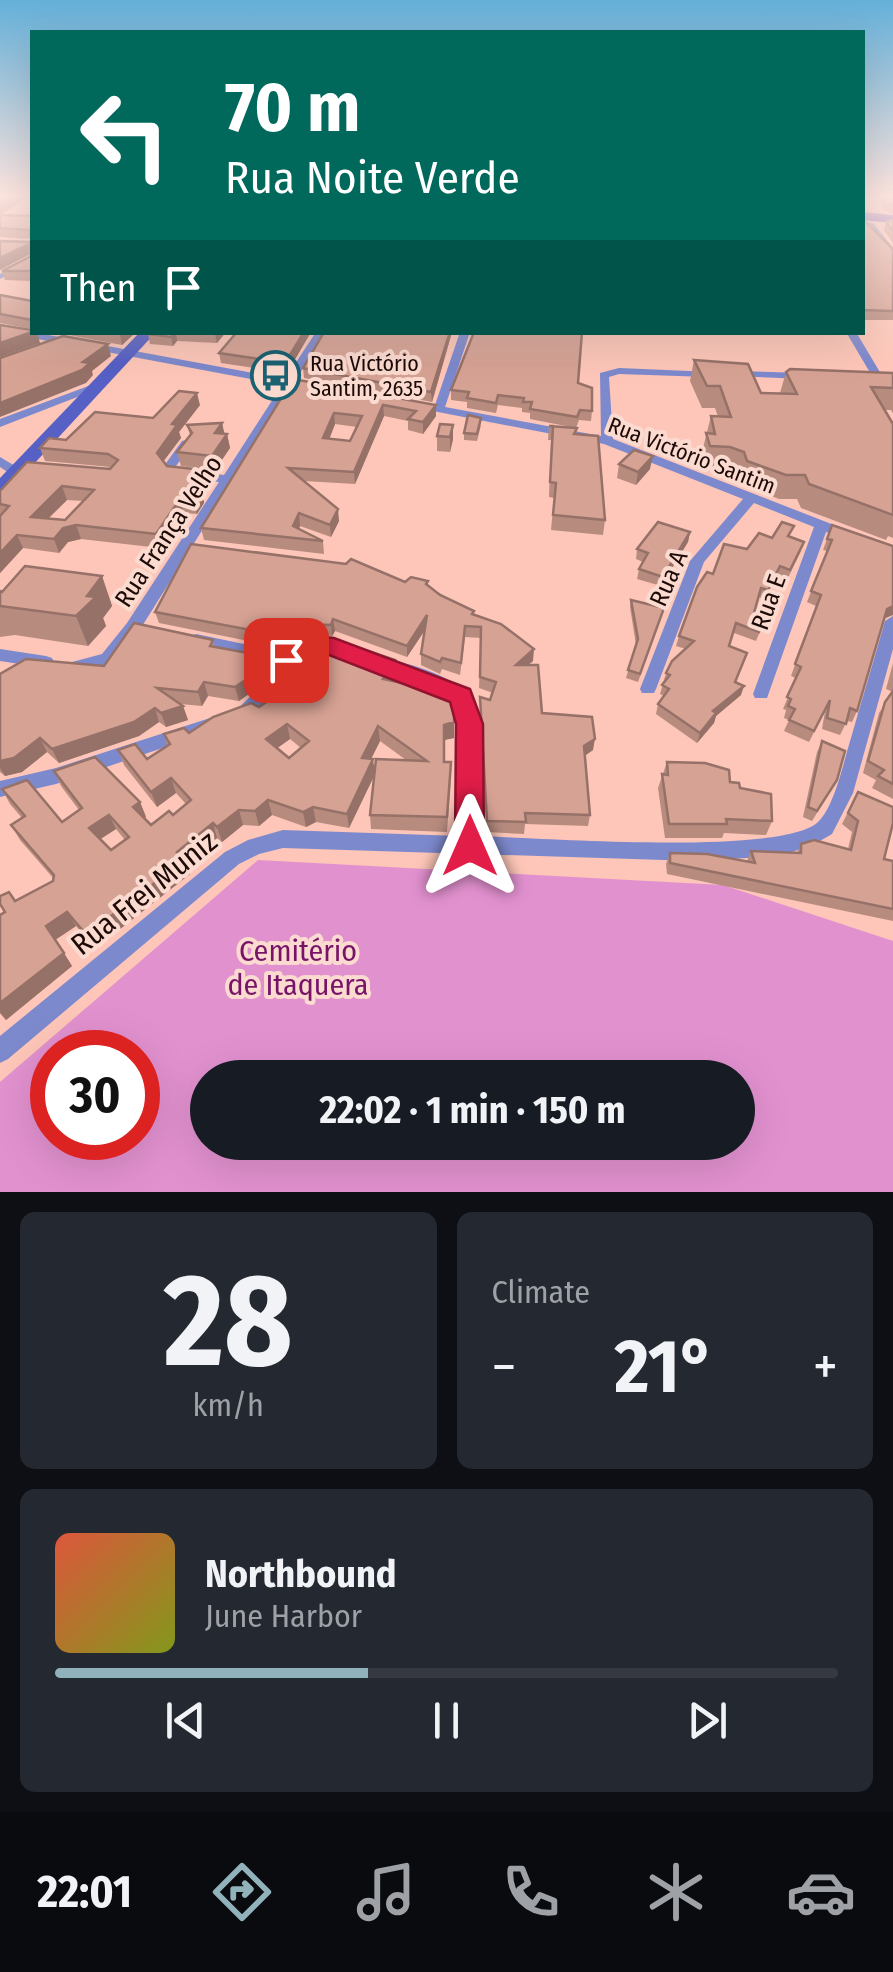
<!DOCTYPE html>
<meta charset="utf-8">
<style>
:root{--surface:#171b24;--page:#242831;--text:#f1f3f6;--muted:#9ea1a6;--line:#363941;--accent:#91b2bb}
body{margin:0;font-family:"Fira Sans Condensed",sans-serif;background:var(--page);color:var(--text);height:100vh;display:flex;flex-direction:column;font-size:38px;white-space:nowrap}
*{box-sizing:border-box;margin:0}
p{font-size:32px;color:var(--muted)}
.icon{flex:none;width:55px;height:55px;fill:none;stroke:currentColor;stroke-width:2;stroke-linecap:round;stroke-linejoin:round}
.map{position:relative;height:1192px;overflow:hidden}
.details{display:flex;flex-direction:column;gap:20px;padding:20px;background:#0d0f14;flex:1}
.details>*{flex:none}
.banner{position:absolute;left:30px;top:30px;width:835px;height:305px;border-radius:0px;box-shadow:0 10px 40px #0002;background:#00695c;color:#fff;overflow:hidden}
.speed{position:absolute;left:30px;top:1030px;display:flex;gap:20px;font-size:50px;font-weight:700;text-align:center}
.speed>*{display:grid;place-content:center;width:130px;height:130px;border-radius:50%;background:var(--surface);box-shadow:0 10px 40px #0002;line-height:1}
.speed .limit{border:15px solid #d22;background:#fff;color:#111}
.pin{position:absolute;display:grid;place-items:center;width:85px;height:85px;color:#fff;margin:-42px;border-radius:20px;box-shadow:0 5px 15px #0006}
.me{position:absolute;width:110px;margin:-55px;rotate:0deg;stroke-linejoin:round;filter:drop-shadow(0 0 8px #0008)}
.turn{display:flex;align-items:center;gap:35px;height:210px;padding:0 30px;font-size:45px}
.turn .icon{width:130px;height:130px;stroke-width:2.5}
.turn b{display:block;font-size:70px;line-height:85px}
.then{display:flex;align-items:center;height:95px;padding:0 30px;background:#0003;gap:20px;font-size:38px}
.big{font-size:75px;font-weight:700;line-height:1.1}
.details .card{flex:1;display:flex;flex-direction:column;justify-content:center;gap:15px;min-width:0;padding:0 35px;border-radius:15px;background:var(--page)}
.details .dial{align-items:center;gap:0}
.dial b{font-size:130px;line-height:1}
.song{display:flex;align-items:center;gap:30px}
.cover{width:120px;height:120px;border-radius:15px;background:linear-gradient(135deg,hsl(10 70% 55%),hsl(70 70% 35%))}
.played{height:10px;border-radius:5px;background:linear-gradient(90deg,var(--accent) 40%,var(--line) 40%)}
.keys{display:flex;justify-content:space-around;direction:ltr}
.heat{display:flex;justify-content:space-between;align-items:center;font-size:55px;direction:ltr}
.details .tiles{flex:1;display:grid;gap:20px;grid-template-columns:1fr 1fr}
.card:last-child{grid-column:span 2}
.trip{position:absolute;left:190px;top:1060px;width:565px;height:100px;border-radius:50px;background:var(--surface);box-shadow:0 10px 40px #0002;font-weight:700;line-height:100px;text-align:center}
.tab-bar{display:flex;height:160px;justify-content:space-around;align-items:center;background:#090b0e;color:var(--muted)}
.tab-bar .icon{width:70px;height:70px}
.tab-bar .selected{color:var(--accent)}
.tab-bar b{font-size:45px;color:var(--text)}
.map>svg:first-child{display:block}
</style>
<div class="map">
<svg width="893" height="1192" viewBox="0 0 893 1192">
<rect width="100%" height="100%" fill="#fdc6b8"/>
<path fill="#e291cf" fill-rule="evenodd" d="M258,860L723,885L893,941V1192H0V1082ZM52,1052H138V1138H52ZM208,1078H738V1142H208Z"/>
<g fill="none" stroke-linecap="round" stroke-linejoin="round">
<g fill="#7d89cd" fill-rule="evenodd">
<path d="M867,223H873L893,248V256L867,227Z"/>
<path d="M29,257H32V262L0,279V274Z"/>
<path d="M0,326L285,379L316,332H326L295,381L316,387L310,390L292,387L139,631L114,662L78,672L72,670L70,666L72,662L102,654L127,623L219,482L171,476L164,466L182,441L186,440L192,444L176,466L179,470L224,475L282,385L0,332Z"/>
<path d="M460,332H470L445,407L601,436L600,373L619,368L712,372V376L708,377L619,374L609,377L613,439L852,532L854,535L847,539L826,532L767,698H755L753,694L814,527L754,503L704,562L656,689L654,693H642L640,689L690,561L743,499L604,444L412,407L410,405L416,402L435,405Z"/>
<path d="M846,332H856L884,379L883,381H875Z"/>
<path d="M736,371L803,373L808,376L803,379L732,376V372Z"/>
<path d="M99,382L103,383V387L0,427V419Z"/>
<path d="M0,457L20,469V475H12L0,467Z"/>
<path d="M893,616V649L853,793L832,834L813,845L780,856L695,861L283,848L259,854L239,864L8,1059L0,1063V1036L225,852L248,840L283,830L460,836L458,707L433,687L373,666L371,662L373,658L379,656C413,666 455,673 476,705L480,836C537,838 783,856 818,822C835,806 844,760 851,738C862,699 874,660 885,621Z"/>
<path d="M196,634L282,652C306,627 334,641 363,650L365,654L363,658L357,660L325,650H305C279,670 273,708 241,721L235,719L232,714L253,694L274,662L190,644L188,640L190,636Z"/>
<path d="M0,649L46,656L52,658L54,662L52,666L46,668L0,661Z"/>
<path d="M210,718L216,720L219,725L216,730L56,784L0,797V781L56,768Z"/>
</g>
<path fill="#5660c5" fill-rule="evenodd" d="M140,332H156L7,493L0,495V478Z"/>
<path fill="#3721ba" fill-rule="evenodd" d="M862,212L893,215V223L862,220Z"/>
</g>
<g fill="#b88b7f" fill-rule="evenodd">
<path d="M0,197L1,215L32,216V281L5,280L2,271L31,256L30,254L0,270V241L32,242L31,239L0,237Z"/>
<path d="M882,197H893V214L884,210L881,202Z"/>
<path d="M862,218L893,249V320H862Z"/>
<path d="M893,220V243L884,230L886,222Z"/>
<path d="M0,295L32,301V329L0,323Z"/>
<path d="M53,332H136L122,345Z"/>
<path d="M149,332H226L217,343L177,341L173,346L150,344L148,334Z"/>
<path d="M237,332H311L287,373L221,363L219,353Z"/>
<path d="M452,332L432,402L304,378L303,368Z"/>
<path d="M694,360L761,393H780L786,372L893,373V413L891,410H884L893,424V538L888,536L886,540L801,508L797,499H779L741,484L738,476L725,470H705L701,456L711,416L718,417L715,408H702L690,381Z"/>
<path d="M293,379L436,405V416L423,434L408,430V421L384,416L355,484L304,481L339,521L331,537L300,526L299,529L323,541L324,554L204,540L201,528ZM335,424L357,427L350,441L329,439Z"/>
<path d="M578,383L592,411L591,421L579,420L576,428L530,419V413L522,412V408L498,405L496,413L467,408V402L451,400V390Z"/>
<path d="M200,405L179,432L181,438L163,461L167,466L203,470L206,484L202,491L204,503L197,514L184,513L160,548L81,539L68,542L59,553L23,548L0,573V491L111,467L45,461L40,448L66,440ZM67,500L83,501L65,520L49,518Z"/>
<path d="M222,423L224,434H227L230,448L215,470L181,466L177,452L190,435L187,425Z"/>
<path d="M453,425V439L450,452L437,451V436Z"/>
<path d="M481,425L477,441L464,440V433Z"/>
<path d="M549,426L577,428L576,435L605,520L603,535L551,530L554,498L549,497L551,440H548Z"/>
<path d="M619,464L650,469L636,485L617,478Z"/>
<path d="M832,525L884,619L857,711L852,722L847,721L840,735L822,729L825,711L809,742L784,731L789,720L784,718L786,710L783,709L796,678L791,676L816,606L807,602L827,551L823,550Z"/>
<path d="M690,532L688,542L661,586L637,579L639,569L643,562L636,559L637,549Z"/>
<path d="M790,537L801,551L787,580L777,575L765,599L758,597L754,613L766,617L756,641L734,633L729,646L747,653L735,682L741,695L716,716L714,723L697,743L656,714L658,704L664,696L660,694L666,673L686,649L676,646L679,636L713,574L747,549L772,538Z"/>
<path d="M102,576L112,606L103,618L106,626L88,646L15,635L0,637V591Z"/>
<path d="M428,581V586L474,615L533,661L528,665L542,713L593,750L585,756L590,815L588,826L525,824L524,834L487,832L480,697L490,700L493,693L479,688L481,638L465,637L460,675L442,669L440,674L421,665V654L424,631L407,657L335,631L332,636L285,634L279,647L159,623L155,612L405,582Z"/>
<path d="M631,600L664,609L638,682L626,678L636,645L630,607Z"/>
<path d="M213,640L215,647L248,653L250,663L260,678L253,691L239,701L208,696L202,706L180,704L183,706L188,720L166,727L159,722L139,736L59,763L47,752L22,772L5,776L0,772V674L104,666Z"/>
<path d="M322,645L396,675L392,681L415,686L436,680V688L445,689V697L454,738L444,740V762L451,777L447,832L371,829L370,815L375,774L349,828L316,822L306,827L272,815L259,826L243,825L222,842L217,838L186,863L190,874L115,933L112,929L92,946L76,926L55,940L72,966L6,1020L0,1012L5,912L15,901L53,881L54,879L20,840L11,825L22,818L10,804L2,789L62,822L79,810L61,786L54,771L140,802L146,817L144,818L151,825L173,815L186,804L176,793L157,807L124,765L118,750L147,759L167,746L164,734L189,733L259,707L272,698L283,681L281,671ZM290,739L301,748L289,758L277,748ZM380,741L406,760L375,774L371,759ZM116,829L125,840L111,850L100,839Z"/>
<path d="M893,663V799L872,788L876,780L863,773L879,713L893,692L886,689Z"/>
<path d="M822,741L837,780L812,821L803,817L817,752Z"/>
<path d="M667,762L730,782L740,788L772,821L766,835L724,833L722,838H665L658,788Z"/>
<path d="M858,792L884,859L893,861V921L667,874L666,864L670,853L747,861L751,851L797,853L801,844L848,849L852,832L842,824Z"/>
</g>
<g fill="#967168">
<path d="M12,197H28L0,215V204Z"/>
<path d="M29,244L32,253L0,270V258Z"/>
<path d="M32,332H37L40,343L0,357V343Z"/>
<path d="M123,332H136L122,345L120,335Z"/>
<path d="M176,332L177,341L173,346L171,337Z"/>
<path d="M216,332H226L217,343L215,334Z"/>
<path d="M304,332H311L287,373L285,363Z"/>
<path d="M450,332H452L432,402L431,392Z"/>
<path d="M108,344L111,356L92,371L93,375L86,383L0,417V403L83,362Z"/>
<path d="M197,393L200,405L179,432L181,438L160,466L157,453L172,424Z"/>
<path d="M383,405L384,416L355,484L354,472Z"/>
<path d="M436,405V416L423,434V422Z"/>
<path d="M334,413L335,424L325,450L323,438Z"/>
<path d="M222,423L225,436L215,433Z"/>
<path d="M453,425V439L450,452V437Z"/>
<path d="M227,434L230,448L215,470L212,456Z"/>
<path d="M653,456L650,469L636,485L638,472Z"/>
<path d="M203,470L206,484L202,491L204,503L197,514L191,489Z"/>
<path d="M62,486L67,500L36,530L31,517Z"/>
<path d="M180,499L184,513L160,548L156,534Z"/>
<path d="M338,509L339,521L331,537L330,525Z"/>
<path d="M299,513L300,526L295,538L293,526Z"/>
<path d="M76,525L81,539L68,542L59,553L54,539L63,528Z"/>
<path d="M690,532L688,542L661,586L663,577Z"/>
<path d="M17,535L23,548L0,573V553Z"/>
<path d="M102,576L112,606L103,618L106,626L88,646L76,616L87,596Z"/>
<path d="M893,606V615L881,620L887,609Z"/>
<path d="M427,615V627L407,657V646Z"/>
<path d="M333,619L335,631L332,636L331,625Z"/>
<path d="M283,623L285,634L279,647L277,635Z"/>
<path d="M534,649L533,661L515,676L516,665Z"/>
<path d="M248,653L251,667L257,664L260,678L253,691L239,701L235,687L247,662Z"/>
<path d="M395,660L396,675L384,694L383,679Z"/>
<path d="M204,682L208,696L202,706L198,692Z"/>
<path d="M744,686L741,695L716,716L714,723L697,743L700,733L713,711Z"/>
<path d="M183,706L188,720L166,727L161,713Z"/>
<path d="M155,708L159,722L139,736L59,763L52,749Z"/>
<path d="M454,722V738L444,740V725Z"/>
<path d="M287,724L290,739L269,754L266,739Z"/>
<path d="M378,726L380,741L364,773L362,758Z"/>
<path d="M40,738L47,752L22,772L5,776L0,768V761Z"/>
<path d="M595,739L593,750L582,757L584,746Z"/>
<path d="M373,759L375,774L349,828L347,814Z"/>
<path d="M171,778L176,793L157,807L151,792Z"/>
<path d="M268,800L272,815L259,826L255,811Z"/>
<path d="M140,802L146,817L139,822L133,807Z"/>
<path d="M313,807L316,822L306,827L303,812Z"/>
<path d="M239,810L243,825L222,842L217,827Z"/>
<path d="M109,815L116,829L96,842L89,828Z"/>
<path d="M213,823L217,838L186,863L190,874L115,933L107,919L177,852Z"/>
<path d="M67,912L76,926L55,940L46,926Z"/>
<path d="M104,915L112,929L92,946L84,932Z"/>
<path d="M64,953L72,966L6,1020L0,1013V1003Z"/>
</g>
<g fill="#d6a294" stroke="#967168" stroke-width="2.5" fill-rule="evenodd">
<path d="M0,197H12L0,204Z"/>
<path d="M884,197H893V205L886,203Z"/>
<path d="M0,215L32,216V271H2L31,256L29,244L0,258V241L32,242L29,230L0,228Z"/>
<path d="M862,218L893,249V311L862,310Z"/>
<path d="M893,220V231L886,222Z"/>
<path d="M0,295L32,301V320L0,314Z"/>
<path d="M0,325L32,330V332L0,343Z"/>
<path d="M149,332H175L171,337L148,334Z"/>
<path d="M237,332H304L285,363L219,353Z"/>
<path d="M324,332H450L431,392L303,368Z"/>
<path d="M474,332H582L578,383L592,388V411L580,410L577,417L530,409L532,402H523L524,398L498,395L496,403L467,398L469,392L451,390Z"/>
<path d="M63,336L108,344L83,362L90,363L82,370L0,403V358Z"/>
<path d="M694,360L748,364L761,393L797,394L786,372L790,369L893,373V388L871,387L893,424V515L809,484L805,475H786L747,461L744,452L730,447L710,446L706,433L715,434L711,416L731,417L720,386H707Z"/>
<path d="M293,379L436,405L423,422L408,419L416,411L383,405L354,472L288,468L338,509L330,525L299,513L293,526L323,541L201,528ZM334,413L362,416L350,441L323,438Z"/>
<path d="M179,391L197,393L172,424L177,425L157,453L167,466L203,470L191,489L201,490L194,500L180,499L156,534L76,525L63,528L54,539L17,535L0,553V516L9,506L0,504V491L27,462L110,469L118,460L108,454L40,448L49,438L66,440L95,412L153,418ZM62,486L94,490L65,520L31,517Z"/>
<path d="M468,415L481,418L477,434L464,433Z"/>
<path d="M222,423L215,433L227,434L212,456L177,452L192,433L187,425Z"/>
<path d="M440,424L453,425L450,437L437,436Z"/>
<path d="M549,426L577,428L574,434L598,436L605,520L553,515L556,483L550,482L553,426Z"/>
<path d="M634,450L653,456L638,472L619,464Z"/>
<path d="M658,522L690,532L663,577L639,569L648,553L637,549Z"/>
<path d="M782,522L794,526L788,536L804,542L790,570L780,566L768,590L761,588L754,613L766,617L759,632L736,623L729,646L747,653L735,682L744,686L713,711L716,713L700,733L658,704L669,689L662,685L670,675L666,673L672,661L694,641L679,636L697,587L707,572L713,574L724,544L747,549L759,533L772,538Z"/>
<path d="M832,525L893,546V606L887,609L857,711L850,708L846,724L827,718L830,700L814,731L789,720L795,709L788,706L791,699L787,697L801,667L795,664L821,595L811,591L832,540L827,539Z"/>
<path d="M191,544L346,564L351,559L405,582L411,577L428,581L426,584L440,595L474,611L472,614L501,624L534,649L516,665H538L542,713L592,717L595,739L584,746L590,815L525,813L526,822L487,821L480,697L490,700L496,682L480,677L481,627L465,626L461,663L442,658L440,662L421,654L427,615L407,646L333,619L331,625L283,623L277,635L155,612Z"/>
<path d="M25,566L102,576L87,596L96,597L76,616L0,606V591L2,592Z"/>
<path d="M631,600L664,608L640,674L628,670L638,639Z"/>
<path d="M134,623L213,640L210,646L248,653L247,662L257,664L250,677L235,687L204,682L198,692L157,688L183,706L161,713L155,708L134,722L52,749L40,738L14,758L0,761V674L26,659L104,666Z"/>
<path d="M322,640L319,645L346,650L350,645L395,660L383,679L415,686L417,675L436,680L435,688L445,689L444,697L454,698V722L444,725V762H451L447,817L370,815L376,759L427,761L378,726L362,758L373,759L347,814L313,807L303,812L268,800L255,811L239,810L217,827L213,823L177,852L185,860L107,919L104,915L84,932L67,912L46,926L64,953L0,1003V915L5,912L0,904V896L9,892L15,901L53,881L54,875L11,825L25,816L2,789L27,780L62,822L82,808L54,771L95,757L140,802L133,807L151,825L169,811L173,815L191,800L171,778L151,792L118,750L135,744L147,759L170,744L164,734L184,728L189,733L213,717L251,703L259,707L272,698L289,672L281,671L300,641ZM287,724L309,741L289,758L266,739ZM109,815L129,837L111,850L89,828Z"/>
<path d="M893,691V784L878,776L884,770L868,761L885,702Z"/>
<path d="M822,741L845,751L837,780L817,811L808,807Z"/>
<path d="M667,762L705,763L729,770L730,782L739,783L740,788L771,794L772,821L726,819L727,824H669L662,774L668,775Z"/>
<path d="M858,792L893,807V823L884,859L893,861V909L670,863V853L707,854L755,863L751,851L801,853V844L814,840L851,850L858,821L848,813Z"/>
</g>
<linearGradient id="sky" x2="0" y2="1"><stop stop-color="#64b0d9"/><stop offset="0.54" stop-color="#fee5df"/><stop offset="1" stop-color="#fee5df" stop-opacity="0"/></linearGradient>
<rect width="893" height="364" fill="url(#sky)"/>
<path fill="#e11d48" stroke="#92132f" stroke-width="2.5" d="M301,635L334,638L470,689L483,724L484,846L480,855L470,859L459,855L455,846L456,724L450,702L324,653H307L286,668L277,666L273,660L293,638Z"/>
<defs>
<symbol id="bus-ring" viewBox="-11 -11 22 22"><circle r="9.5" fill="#fbdad0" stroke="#1b6272" stroke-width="1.5"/><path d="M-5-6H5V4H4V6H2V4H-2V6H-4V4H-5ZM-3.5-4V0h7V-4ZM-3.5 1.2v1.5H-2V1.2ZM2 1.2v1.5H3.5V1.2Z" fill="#1b6272"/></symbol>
</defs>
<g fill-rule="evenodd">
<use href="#bus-ring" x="248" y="348" width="55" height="55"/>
</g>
<g text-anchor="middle" stroke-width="8" stroke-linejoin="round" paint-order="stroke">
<g font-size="22" fill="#1c0a06" stroke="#fbdad0" text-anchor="start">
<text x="310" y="371">Rua Victório<tspan x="310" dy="25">Santim, 2635</tspan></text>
</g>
<g font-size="22" fill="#1c0a06" stroke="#fbdad0">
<text transform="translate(692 455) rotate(21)" y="8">Rua Victório Santim</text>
</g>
<g font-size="25" fill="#1c0a06" stroke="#fbdad0">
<text transform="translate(168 531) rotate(-57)" y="9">Rua França Velho</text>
<text transform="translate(668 578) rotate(-66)" y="9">Rua A</text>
<text transform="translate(768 602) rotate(-70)" y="9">Rua E</text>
</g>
<g font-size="30" fill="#1c0a06" stroke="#fbdad0">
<text transform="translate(144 893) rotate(-39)" y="10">Rua Frei Muniz</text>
</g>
<g font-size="30" fill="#771368" stroke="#fbdad0">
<text x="298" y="961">Cemitério<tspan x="298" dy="34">de Itaquera</tspan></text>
</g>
</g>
</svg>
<div class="speed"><div class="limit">30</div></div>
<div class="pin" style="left:286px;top:660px;background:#d93025"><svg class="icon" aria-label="arrive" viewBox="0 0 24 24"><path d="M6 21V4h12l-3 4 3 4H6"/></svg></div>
<svg class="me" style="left:470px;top:846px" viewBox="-20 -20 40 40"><path d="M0-17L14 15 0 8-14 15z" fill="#e11d48" stroke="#fff" stroke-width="4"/></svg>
<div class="trip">22:02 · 1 min · 150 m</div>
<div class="banner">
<div class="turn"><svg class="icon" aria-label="left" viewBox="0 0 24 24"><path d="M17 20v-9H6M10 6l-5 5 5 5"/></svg><div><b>70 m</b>Rua Noite Verde</div></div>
<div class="then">Then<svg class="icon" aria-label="arrive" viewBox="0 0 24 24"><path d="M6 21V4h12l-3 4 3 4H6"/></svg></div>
</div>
</div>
<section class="details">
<div class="tiles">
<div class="card dial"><b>28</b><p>km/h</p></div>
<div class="card"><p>Climate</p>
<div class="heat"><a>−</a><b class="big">21°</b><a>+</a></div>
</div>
<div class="card">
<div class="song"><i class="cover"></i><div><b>Northbound</b><p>June Harbor</p></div></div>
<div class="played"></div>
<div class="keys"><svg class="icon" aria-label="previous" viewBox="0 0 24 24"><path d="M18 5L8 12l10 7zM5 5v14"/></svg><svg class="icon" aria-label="pause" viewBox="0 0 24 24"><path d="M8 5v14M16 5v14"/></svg><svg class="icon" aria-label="next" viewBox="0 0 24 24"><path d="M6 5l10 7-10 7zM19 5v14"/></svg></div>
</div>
</div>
</section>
<nav class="tab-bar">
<b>22:01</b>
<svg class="icon selected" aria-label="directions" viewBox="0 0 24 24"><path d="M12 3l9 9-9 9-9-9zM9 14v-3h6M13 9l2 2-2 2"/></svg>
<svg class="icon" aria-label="music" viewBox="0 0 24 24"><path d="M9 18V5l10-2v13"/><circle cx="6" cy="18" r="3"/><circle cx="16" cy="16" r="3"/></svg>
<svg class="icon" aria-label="phone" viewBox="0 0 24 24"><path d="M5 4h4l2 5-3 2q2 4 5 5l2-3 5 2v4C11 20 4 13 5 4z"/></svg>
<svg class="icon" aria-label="climate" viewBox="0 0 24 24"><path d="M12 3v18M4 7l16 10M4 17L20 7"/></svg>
<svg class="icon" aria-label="car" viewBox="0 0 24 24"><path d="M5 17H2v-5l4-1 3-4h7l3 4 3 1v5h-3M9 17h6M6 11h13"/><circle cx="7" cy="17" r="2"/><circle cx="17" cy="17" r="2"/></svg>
</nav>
